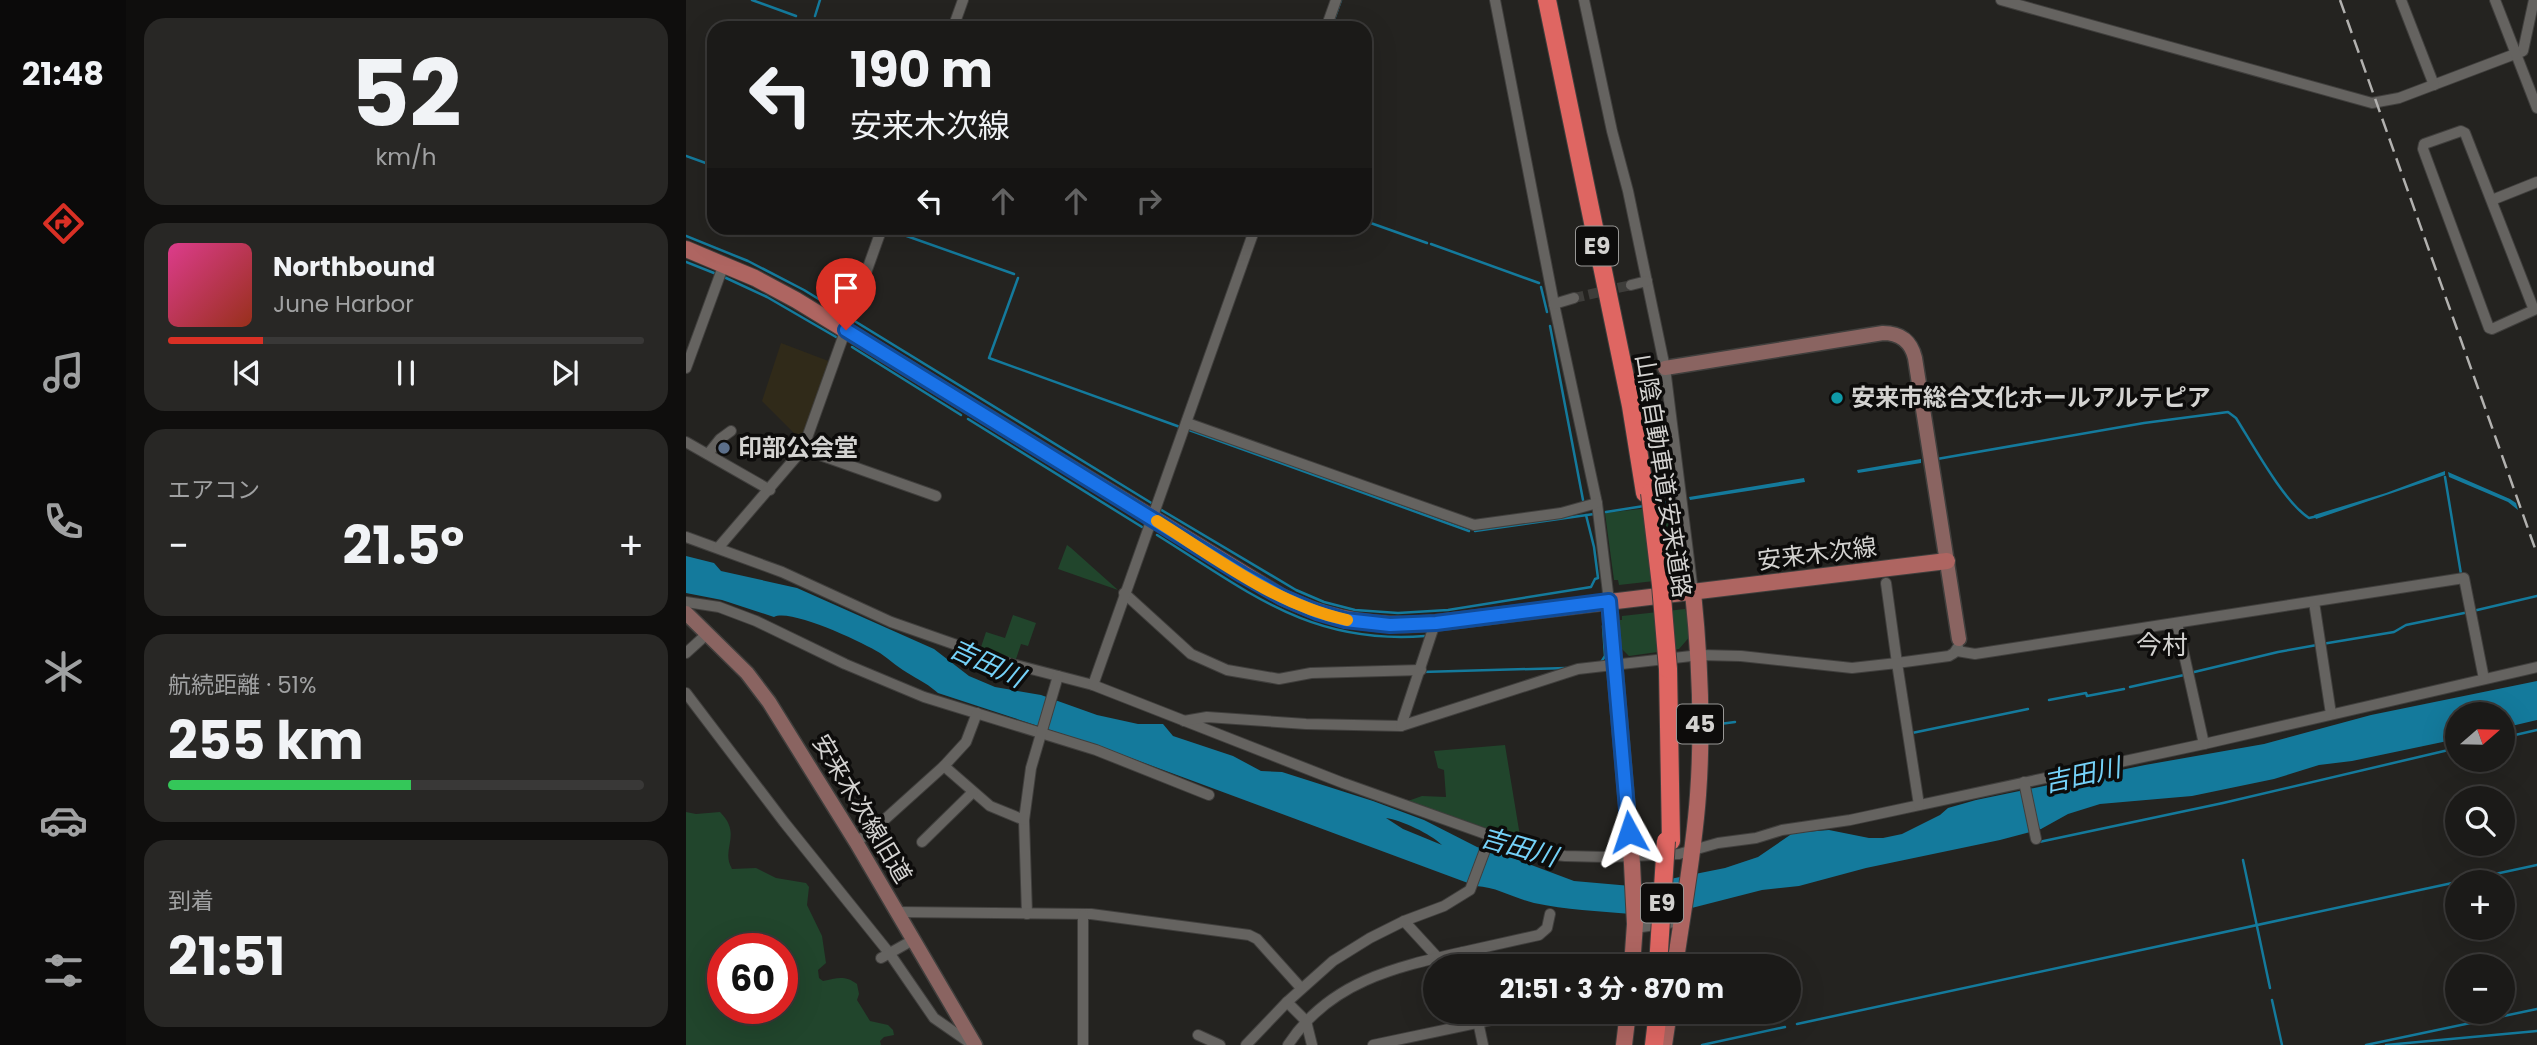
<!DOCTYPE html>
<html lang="ja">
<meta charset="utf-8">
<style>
:root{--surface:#1b1a18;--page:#282725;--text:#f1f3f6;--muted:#a0a1a2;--line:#393837;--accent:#d93025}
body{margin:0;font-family:Poppins,"Noto Sans JP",sans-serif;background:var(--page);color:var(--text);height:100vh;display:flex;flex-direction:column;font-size:26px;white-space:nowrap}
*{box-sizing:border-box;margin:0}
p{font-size:23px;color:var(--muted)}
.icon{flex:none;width:38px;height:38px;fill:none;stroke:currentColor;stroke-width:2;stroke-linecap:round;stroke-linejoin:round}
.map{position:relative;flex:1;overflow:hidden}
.sheet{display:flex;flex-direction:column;gap:18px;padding:18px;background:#0f0e0d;width:560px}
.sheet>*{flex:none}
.guide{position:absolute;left:21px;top:21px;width:665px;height:214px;border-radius:21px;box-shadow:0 7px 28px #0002,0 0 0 2px var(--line);background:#1b1a18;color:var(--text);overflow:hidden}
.needle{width:46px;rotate:70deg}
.controls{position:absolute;left:1759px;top:702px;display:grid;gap:14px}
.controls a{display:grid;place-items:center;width:70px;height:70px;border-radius:50%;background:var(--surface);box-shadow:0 7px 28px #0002,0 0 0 2px var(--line);font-size:35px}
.speed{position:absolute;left:21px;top:933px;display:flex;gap:14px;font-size:35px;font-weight:700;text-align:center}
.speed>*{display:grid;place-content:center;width:91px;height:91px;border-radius:50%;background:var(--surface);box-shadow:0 7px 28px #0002,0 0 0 2px var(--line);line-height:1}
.speed .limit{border:10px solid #d22;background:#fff;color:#111}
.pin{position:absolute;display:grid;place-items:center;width:60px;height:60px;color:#fff;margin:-72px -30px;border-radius:50% 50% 50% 0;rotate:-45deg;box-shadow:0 0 7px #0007}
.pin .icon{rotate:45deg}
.me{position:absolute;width:77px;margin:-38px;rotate:355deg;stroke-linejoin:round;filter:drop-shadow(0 0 5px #0008)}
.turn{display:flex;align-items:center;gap:24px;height:147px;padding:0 28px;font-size:32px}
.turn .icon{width:91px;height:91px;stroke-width:2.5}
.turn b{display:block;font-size:49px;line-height:60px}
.lanes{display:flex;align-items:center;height:66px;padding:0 28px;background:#0003;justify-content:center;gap:35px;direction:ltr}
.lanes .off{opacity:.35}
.big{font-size:52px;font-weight:700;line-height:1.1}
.sheet .widget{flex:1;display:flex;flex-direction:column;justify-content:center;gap:10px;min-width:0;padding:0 24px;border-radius:21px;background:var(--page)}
.sheet .dial{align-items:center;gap:0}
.dial b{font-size:91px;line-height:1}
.song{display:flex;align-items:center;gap:21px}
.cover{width:84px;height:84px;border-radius:10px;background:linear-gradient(135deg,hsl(330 70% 55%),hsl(10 70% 35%))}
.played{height:7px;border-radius:4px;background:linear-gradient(90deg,var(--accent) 20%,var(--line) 20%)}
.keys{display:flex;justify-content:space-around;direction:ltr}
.heat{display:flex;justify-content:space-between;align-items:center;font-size:38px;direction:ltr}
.charge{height:10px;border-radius:5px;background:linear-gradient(90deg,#34c759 51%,var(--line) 0)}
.trip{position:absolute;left:737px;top:954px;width:378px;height:70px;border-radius:35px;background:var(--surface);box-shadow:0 7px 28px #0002,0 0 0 2px var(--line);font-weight:700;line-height:70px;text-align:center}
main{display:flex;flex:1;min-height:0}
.tab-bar{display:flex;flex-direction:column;width:126px;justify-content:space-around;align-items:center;background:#0b0a0a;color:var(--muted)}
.tab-bar .icon{width:49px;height:49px}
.tab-bar .active{color:var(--accent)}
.tab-bar b{font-size:32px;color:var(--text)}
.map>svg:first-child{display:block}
</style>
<main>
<nav class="tab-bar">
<b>21:48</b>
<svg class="icon active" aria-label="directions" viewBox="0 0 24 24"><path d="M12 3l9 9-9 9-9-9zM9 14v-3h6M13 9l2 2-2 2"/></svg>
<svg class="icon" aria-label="music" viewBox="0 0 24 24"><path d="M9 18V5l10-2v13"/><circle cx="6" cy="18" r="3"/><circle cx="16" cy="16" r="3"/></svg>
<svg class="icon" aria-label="phone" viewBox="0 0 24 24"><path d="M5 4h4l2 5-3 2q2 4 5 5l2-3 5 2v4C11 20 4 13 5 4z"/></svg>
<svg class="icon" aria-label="climate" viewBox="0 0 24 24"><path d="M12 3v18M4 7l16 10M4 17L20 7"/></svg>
<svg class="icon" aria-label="car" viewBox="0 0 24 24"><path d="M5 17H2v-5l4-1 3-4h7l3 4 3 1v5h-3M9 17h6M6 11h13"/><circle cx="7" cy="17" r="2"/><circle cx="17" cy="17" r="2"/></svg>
<svg class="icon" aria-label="filters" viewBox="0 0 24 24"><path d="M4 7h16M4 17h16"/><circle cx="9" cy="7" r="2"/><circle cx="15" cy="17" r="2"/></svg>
</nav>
<section class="sheet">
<div class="widget dial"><b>52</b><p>km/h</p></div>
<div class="widget">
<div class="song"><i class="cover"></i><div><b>Northbound</b><p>June Harbor</p></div></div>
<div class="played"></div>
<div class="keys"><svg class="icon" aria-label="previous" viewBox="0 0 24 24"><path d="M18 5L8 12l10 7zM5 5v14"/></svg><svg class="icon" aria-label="pause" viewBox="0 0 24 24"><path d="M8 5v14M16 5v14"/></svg><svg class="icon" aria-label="next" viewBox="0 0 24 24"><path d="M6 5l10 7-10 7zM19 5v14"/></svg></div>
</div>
<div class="widget"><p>エアコン</p>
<div class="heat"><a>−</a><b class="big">21.5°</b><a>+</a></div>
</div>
<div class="widget"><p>航続距離 · 51%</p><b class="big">255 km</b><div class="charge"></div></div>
<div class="widget"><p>到着</p><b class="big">21:51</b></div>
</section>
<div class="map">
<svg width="1851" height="1045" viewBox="0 0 1851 1045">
<rect width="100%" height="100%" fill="#242320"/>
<path fill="#302a19" d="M95,343L145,362L116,441L76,401Z"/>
<g fill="#21452c" fill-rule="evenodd">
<path d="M990,505L999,570L995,578L933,585L932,580H928L919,513Z"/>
<path d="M381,545L385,548L432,590L372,569Z"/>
<path d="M999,609L1000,612H1003L1006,634L993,649L943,656L932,645L930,620H936V616Z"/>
<path d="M327,615L350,623L342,646L335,644L329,662L294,650L300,632L319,638Z"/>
<path d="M819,745L834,836L826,837L722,801L736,796L760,797L758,770L752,768L748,751Z"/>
<path d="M0,812L10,814L34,812C57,835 34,848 46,869L70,868L90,878L120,883L123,887L121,905L136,936L140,963L132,970L133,978L137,981C151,978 159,975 171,984L173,994L171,1000L184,1021L202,1025L207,1030L208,1035L198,1037L194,1041L195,1045H0ZM96,948V1008H37V948Z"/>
</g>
<g fill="#147a9c" fill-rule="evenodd">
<path d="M1235,459V463L1172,473L1171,470Z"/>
<path d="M1759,471V475L1630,519L1628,515L1700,493Z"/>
<path d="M1762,472L1824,499L1830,503L1832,510L1822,502L1763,477Z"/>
<path d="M1118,478L1119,482L1004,500L1003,497Z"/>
<path d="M0,556L28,563L35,571L111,588L248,649L283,676L309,687L355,695L411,715L452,724H477L487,736L547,756L575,771L596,772L687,801L738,820L791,847L827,858L888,881L945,886V914C912,911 880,910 848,903C827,898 811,887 790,886L410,745L252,693C243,685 235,681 225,675C214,669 204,660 194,653C176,642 104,608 88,617L36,600L0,593ZM700,818C715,820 745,834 756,845L717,829Z"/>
<path d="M1851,681V720L1817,728L1816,714H1771V739L1666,761L1633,765L1588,779L1506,796L1414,804L1382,814L1355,829L1314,840L1180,868L1113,886L1076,890L990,912L950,914L949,886L1039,868L1072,857L1107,833L1143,830L1183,838H1197L1216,834L1254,815L1262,808L1290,800L1459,765L1578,744L1685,715Z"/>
</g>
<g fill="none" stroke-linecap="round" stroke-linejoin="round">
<g stroke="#147a9c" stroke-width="2.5">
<path d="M66,0L110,16"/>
<path d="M129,16L134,0"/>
<path d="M127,22L144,28"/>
<path d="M645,28L655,0"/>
<path d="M0,156L28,166"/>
<path d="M679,221L741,243"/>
<path d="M198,228L328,274"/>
<path d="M0,236L62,261L118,290L467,504"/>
<path d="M745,244L853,283"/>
<path d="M0,262L28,273"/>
<path d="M38,277L81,297L150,337"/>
<path d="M332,278L303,358L494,427"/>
<path d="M855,287L861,312"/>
<path d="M864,326L897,500"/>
<path d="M166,347L275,415"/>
<path d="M282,419L456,527"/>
<path d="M503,430L783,531"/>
<path d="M1251,459L1458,423L1542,412L1550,418C1567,445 1598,502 1623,518L1632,516"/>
<path d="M1759,477L1775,574"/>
<path d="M972,504L990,501"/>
<path d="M472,508L610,590L638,602L669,610L712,613L762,610L905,587L909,579L912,578L908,547L900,515"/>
<path d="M920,512L958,506"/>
<path d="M789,531L908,514"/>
<path d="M471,535C563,592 624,645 739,636"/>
<path d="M1787,611L1851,596"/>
<path d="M1636,644L1708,632L1720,625L1783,612"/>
<path d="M914,664L919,656L917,626"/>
<path d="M736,672L880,668"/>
<path d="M1504,673L1592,652L1631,645"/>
<path d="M1444,687L1498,675"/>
<path d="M1363,700L1400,693L1401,696L1438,689"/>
<path d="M1026,725L1049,722"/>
<path d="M1226,733L1342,709"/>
<path d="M1816,738L1851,730"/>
<path d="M1353,842L1537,803L1771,748"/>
<path d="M1557,860L1584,988"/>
<path d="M1772,882L1851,865"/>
<path d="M1586,1000L1596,1045"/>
<path d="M1111,1024L1771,882"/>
<path d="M1016,1045L1099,1027"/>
<path d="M1680,1045L1851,1009"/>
<path d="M1700,1045L1851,1031"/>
</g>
<path stroke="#3e3d3a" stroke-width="10" stroke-dasharray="10 5" stroke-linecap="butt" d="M888,298L945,285"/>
<defs>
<g id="street">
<path d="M809,0L868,304L911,503L923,601"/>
<path d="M898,0L926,131L942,191L979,368L1007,592"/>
<path d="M1315,0L1686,103L1713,98L1837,51L1848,0"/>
<path d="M1715,0L1748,85"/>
<path d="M1809,0L1851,108"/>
<path d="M267,28L277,0"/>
<path d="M640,28L650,0"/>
<path d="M1775,131L1779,133L1848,310L1806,329L1803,328L1737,149L1738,144Z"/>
<path d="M1806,200L1851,182"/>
<path d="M945,285L961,281"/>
<path d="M868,304L888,298"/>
<path d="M0,368L38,264"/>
<path d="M501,423L788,525L875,513L911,503"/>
<path d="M0,442L84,490"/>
<path d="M117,449L250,496"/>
<path d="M22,454L34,439L45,431"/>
<path d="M0,537L96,572L205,622L322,663L407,685L657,783L853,853L879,856L920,857L993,854L1032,843L1070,838L1096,830L1164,820L1518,744L1851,667"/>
<path d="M32,548L117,449L196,228"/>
<path d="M1200,583L1211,663L1263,656L1268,653L1272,647"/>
<path d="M438,593L505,654L541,670L593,679L625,673L735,670"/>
<path d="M0,602L33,607L70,621L159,664L238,697L410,750L523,795"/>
<path d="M1628,602L1645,714"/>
<path d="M1491,623L1518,744"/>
<path d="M1271,651L1289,654L1778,578L1798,679"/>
<path d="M0,653L22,633"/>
<path d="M407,685L569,228"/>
<path d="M0,693L98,822L204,954L248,1018L287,1045"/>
<path d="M498,721L521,717L620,724L715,726L892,669L1014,655L1055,656L1166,668L1211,663L1233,805"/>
<path d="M715,726L749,623"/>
<path d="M258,766L280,742L291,713"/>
<path d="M1338,782L1350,839"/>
<path d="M338,820L341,914"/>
<path d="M170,842L187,830L258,766L304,806L338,820L345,768L372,676"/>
<path d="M236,842L287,792"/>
<path d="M211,912L405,914L563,935L571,939L615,988"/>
<path d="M718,921L752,958"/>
<path d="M949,928L995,921"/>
<path d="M777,952L853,935L861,928L864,914"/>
<path d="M195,958L227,940"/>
<path d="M601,1002L620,1021L626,1045"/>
<path d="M790,1012L797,1045"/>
<path d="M512,1035L534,1045"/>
<path d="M397,1045V914"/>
<path d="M560,1045L601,1002L647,961L684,938L718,921L758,906L784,890L805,834"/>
<path d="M602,1045C643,982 709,967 777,952L780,966"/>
<path d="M687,1045L843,1012"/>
</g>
<g id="secondary">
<path d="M979,368L1197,333C1214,333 1225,341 1229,358L1273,639"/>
<path d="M0,613L61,673L83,702L170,842L289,1045"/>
</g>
<g id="primary">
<path d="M0,249L69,278L110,300L596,597C645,621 695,628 749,623L1261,561"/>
<path d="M923,601L946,864L949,924L946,966"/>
<path d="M989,966C997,909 1008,853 1012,795C1017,727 1014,660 1007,592"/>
<path d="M938,1045L942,1012"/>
<path d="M978,1045L983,1012"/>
</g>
<g id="highway">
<path d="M861,0L945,406L959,493"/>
<path d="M982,669L985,841"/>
<path d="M968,1045L972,1012"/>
</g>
</defs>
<use href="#street" stroke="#403f3d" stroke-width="12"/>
<use href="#secondary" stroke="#403f3d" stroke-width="17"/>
<use href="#primary" stroke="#403f3d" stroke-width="18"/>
<use href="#highway" stroke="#403f3d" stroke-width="20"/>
<use href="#street" stroke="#656360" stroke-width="10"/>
<use href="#secondary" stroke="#8a6461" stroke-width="14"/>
<use href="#primary" stroke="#ae6561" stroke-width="16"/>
<use href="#highway" stroke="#df6662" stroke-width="18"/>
<path stroke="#b2b1af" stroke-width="2.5" stroke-dasharray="14 7" stroke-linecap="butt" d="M1654,0L1851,554"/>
<defs>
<g id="highway-bridge">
<path d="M964,493L975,585L982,669"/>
<path d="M972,966L980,841"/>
</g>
</defs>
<use href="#highway-bridge" stroke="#403f3d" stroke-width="20" stroke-linecap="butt"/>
<use href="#highway-bridge" stroke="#df6662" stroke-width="18"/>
</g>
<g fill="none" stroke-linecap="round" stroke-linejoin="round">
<defs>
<path id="route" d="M160,330L557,575L596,597L631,612L659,620L704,625L750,623L923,601L943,832"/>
</defs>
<use href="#route" stroke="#114b97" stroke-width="18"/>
<use href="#route" stroke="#1a73e8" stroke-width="12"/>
<path stroke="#f59e0b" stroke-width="12" d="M471,521C530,558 591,605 661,620"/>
</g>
<circle fill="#0f9aa8" stroke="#0d0c0b" stroke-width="2.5" cx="1151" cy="398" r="7"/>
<circle fill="#5c6f8a" stroke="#0d0c0b" stroke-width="2.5" cx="38" cy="448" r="7"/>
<g text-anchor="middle" stroke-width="7" stroke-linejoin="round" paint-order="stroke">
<g fill="#0d0c0b" stroke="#989795" stroke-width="2">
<rect x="890" y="226.5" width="42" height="39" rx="5"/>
<rect x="991" y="704.5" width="46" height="39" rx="5"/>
<rect x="955" y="883.5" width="42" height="39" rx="5"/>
</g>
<g font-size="23" font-weight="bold" fill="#d3d2d0">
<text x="911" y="254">E9</text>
<text x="1014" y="732">45</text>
<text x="976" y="911">E9</text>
</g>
<g font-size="24" font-weight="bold" fill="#d3d2d0" stroke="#0d0c0b" text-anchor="start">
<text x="1165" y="406">安来市総合文化ホールアルテピア</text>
<text x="52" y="456">印部公会堂</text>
</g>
<g font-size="24" fill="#d3d2d0" stroke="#0d0c0b">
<text transform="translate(977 476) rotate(81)" y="8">山陰自動車道;安来道路</text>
<text transform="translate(1131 554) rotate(-7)" y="8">安来木次線</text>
<text transform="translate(176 809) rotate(59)" y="8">安来木次線旧道</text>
</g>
<g font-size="26" fill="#d3d2d0" stroke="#0d0c0b">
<text x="1476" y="654">今村</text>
</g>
<g font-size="26" font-style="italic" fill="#75d2f9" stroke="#0d0c0b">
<text transform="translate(301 663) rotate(25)" y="9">吉田川</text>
<text transform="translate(1396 775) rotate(-12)" y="9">吉田川</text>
<text transform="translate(833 847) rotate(16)" y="9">吉田川</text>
</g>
</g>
</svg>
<div class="controls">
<a><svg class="needle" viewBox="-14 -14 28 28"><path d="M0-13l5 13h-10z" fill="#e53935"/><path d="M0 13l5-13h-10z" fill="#a0a1a2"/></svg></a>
<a><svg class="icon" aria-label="search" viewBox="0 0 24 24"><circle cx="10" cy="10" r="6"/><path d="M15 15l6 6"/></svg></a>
<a>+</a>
<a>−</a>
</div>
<div class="speed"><div class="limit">60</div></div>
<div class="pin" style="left:160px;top:330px;background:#d93025"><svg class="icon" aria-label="arrive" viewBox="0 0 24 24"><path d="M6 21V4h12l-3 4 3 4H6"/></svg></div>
<svg class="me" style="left:943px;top:832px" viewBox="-20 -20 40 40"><path d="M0-17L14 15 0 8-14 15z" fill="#1a73e8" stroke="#fff" stroke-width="4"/></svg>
<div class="trip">21:51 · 3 分 · 870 m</div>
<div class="guide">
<div class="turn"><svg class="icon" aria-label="left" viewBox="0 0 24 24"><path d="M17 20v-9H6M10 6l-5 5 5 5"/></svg><div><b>190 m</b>安来木次線</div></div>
<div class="lanes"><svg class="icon" aria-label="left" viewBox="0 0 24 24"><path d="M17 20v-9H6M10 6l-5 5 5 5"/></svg><svg class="icon off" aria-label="ahead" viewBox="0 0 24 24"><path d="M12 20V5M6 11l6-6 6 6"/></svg><svg class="icon off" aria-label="ahead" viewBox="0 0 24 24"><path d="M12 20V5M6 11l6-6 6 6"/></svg><svg class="icon off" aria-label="right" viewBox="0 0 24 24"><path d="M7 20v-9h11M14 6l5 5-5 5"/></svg></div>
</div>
</div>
</main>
